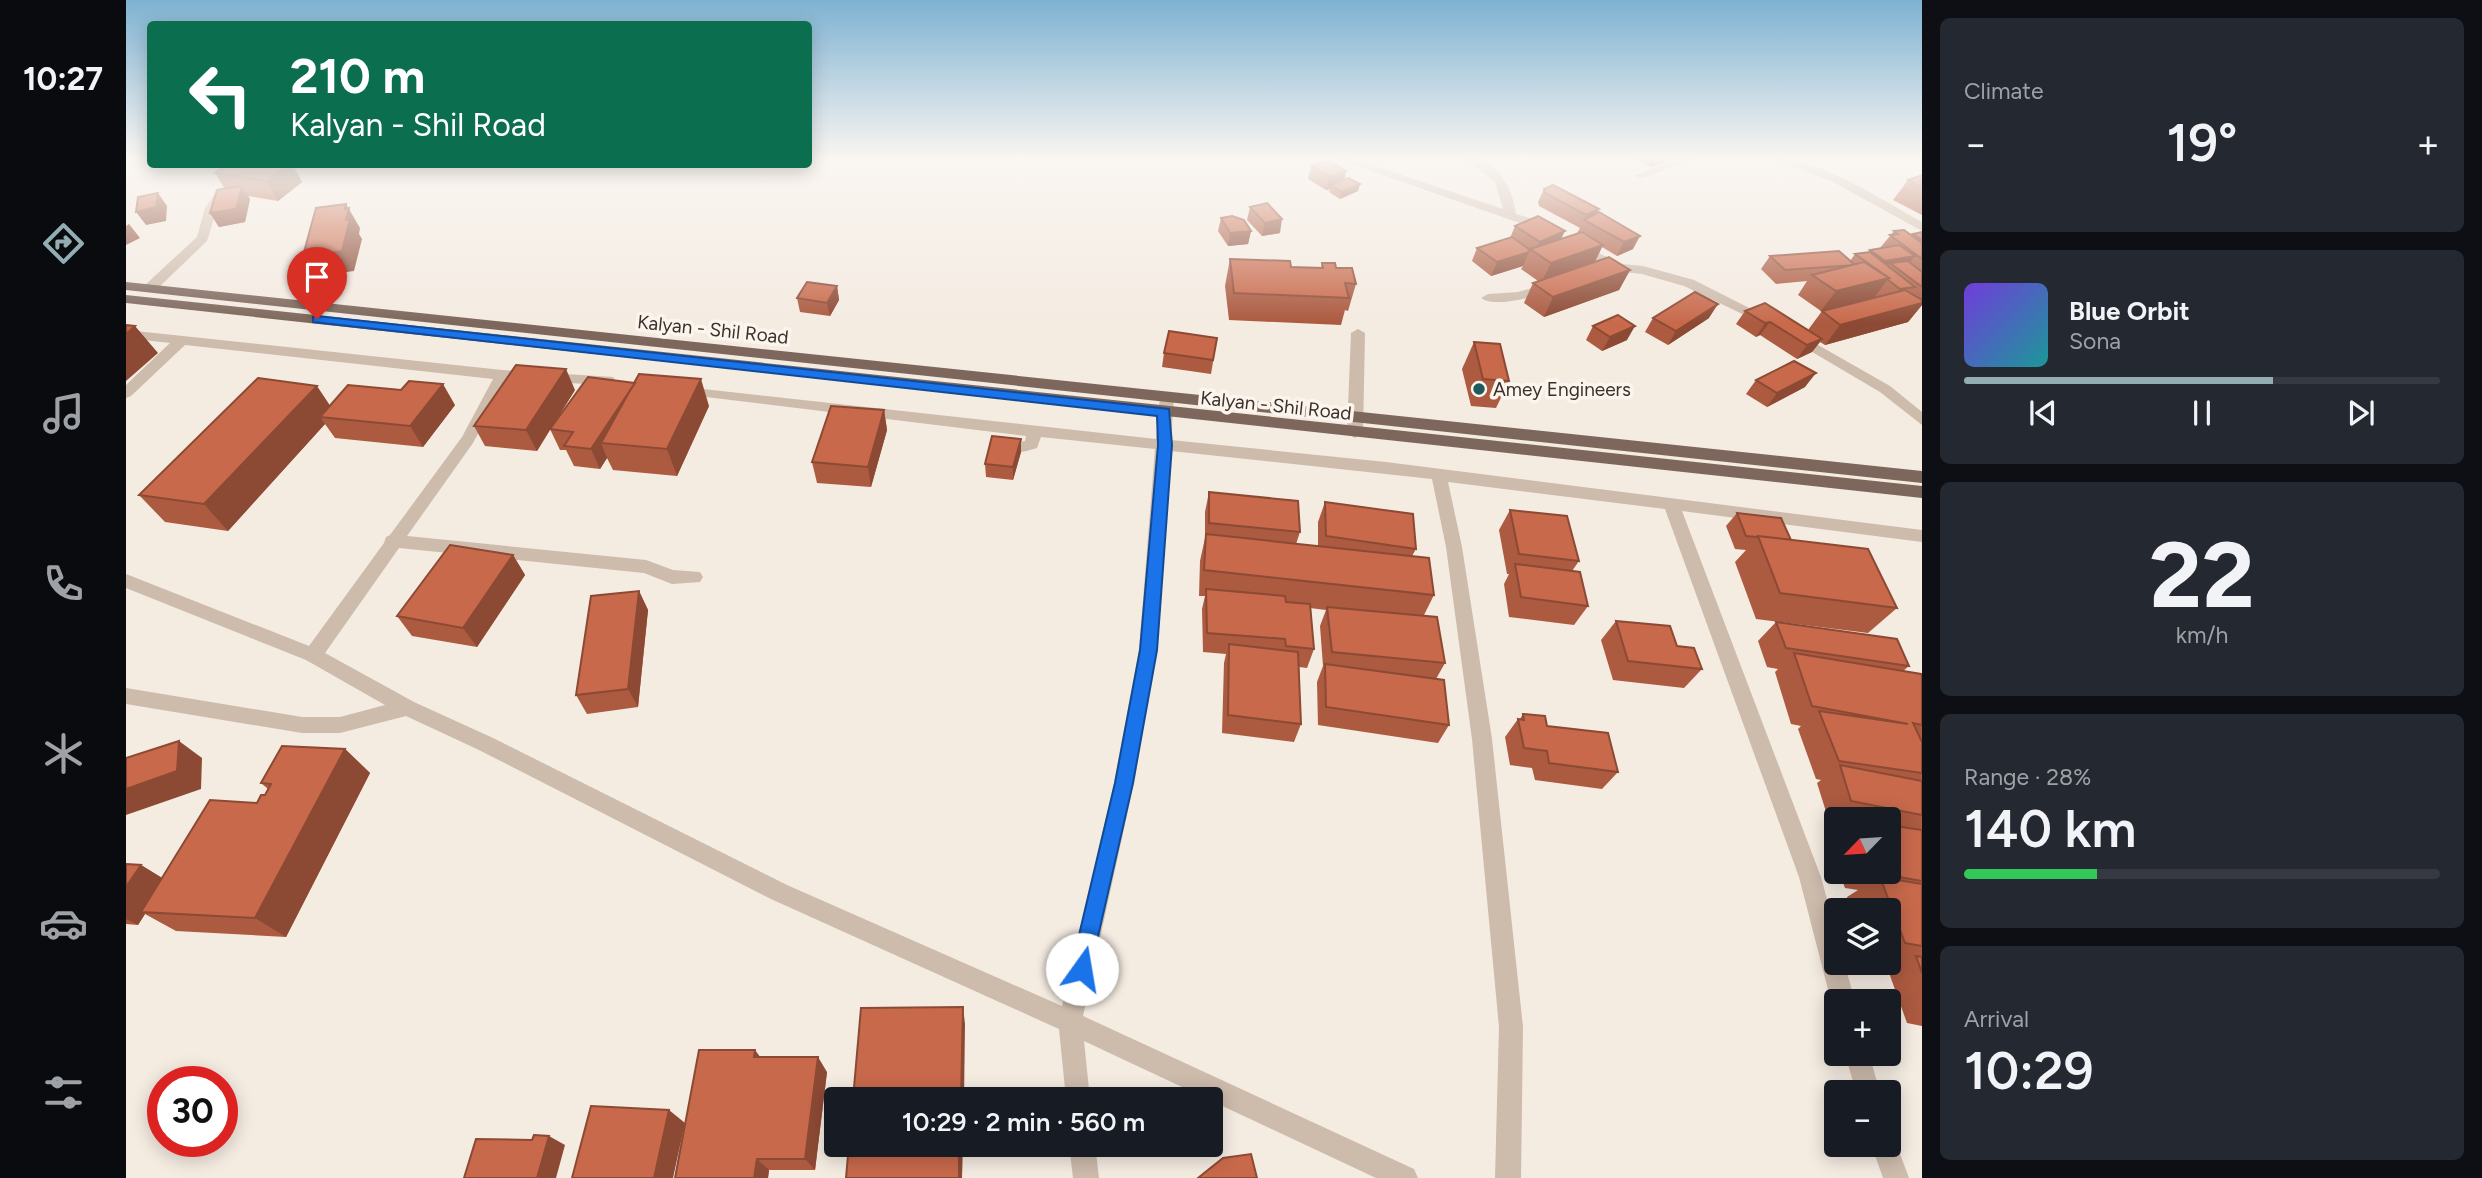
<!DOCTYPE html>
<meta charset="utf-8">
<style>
:root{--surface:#171b24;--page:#242831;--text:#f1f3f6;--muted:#9ea1a6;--line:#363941;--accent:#92aeb2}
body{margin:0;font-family:Figtree,sans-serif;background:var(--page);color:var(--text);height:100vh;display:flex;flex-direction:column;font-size:26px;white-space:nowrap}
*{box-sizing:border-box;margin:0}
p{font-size:23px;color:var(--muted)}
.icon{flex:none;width:38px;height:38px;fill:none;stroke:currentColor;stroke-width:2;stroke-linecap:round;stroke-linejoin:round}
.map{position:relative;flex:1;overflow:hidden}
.panel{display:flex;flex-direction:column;gap:18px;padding:18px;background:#0d0f14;width:560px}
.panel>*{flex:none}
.hud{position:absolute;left:21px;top:21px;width:665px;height:147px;border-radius:7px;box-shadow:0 4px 18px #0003;background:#0b6e4f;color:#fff;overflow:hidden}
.needle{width:46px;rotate:245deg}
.controls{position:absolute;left:1698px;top:807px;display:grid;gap:14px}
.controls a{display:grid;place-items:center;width:77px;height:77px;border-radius:7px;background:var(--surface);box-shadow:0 4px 18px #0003;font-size:35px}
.speed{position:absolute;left:21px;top:1066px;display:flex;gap:14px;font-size:35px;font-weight:700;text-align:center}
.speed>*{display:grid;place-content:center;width:91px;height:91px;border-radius:50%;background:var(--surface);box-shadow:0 4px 18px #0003;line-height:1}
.speed .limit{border:10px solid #d22;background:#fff;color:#111}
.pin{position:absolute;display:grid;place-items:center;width:60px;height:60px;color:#fff;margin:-72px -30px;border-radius:50% 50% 50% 0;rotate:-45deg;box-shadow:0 0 7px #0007}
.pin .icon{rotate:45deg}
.me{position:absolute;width:77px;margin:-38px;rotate:13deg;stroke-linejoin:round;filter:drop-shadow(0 0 5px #0008)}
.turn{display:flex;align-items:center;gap:24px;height:147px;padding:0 28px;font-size:32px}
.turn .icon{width:91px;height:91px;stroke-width:2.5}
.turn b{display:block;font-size:49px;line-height:60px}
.big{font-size:52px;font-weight:600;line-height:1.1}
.panel .widget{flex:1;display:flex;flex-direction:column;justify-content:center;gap:10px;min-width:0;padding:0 24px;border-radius:10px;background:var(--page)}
.panel .dial{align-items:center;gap:0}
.dial b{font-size:91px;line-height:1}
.song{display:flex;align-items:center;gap:21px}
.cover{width:84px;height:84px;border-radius:10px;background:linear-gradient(135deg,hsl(260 70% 55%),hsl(180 70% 35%))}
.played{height:7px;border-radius:4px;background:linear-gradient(90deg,var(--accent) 65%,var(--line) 65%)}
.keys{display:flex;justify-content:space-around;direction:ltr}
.heat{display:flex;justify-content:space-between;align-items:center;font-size:38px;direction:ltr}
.charge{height:10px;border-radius:5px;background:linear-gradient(90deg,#34c759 28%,var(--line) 0)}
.trip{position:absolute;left:698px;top:1087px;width:399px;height:70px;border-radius:7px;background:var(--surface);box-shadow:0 4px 18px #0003;font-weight:600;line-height:70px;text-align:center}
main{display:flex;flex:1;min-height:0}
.menu{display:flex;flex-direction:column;width:126px;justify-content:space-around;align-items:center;background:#090b0e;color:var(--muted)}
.menu .icon{width:49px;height:49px}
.menu .on{color:var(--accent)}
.menu b{font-size:32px;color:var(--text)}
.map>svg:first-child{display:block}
</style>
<main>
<nav class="menu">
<b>10:27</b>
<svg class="icon on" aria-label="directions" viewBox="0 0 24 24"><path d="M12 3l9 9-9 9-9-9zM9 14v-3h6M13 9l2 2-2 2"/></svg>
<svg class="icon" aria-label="music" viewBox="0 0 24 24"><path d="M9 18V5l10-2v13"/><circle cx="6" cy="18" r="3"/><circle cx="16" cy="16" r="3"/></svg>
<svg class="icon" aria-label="phone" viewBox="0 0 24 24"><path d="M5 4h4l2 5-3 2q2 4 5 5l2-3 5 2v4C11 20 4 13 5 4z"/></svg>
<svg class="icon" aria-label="climate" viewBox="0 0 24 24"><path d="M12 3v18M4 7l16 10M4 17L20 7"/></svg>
<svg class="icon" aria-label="car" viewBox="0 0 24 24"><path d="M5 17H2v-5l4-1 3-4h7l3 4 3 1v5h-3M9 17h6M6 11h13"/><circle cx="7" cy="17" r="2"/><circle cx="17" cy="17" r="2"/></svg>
<svg class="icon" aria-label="filters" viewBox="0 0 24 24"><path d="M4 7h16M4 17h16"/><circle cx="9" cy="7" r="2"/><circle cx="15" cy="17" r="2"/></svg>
</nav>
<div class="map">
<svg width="1796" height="1178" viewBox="0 0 1796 1178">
<rect width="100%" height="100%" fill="#f4ebe1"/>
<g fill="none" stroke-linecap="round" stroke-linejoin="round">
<g fill="#cdbbac" fill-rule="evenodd">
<path d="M1208,158H1225L1377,209L1369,182L1338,158C1370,157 1386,185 1390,214L1410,220L1428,231L1422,235L1402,226Z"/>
<path d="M1554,158H1571L1517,178L1507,176Z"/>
<path d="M1644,158C1693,157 1754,199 1796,222V231L1707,182Z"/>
<path d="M133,164H148L99,197L91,208L81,241L29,291H19V285L71,237L79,208L91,191Z"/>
<path d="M1449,242L1496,264L1517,266L1568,280L1647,320L1645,323H1635L1558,286L1516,274L1488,271L1445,249V243Z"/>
<path d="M1425,283L1430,284V290C1412,295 1370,309 1355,298L1362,294L1392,292Z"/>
<path d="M1232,329L1239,333L1237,433L1229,438L1221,433L1225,333Z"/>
<path d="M0,330L376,370L487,377L489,380L487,383L482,385L381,380L347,443L281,536L520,560L547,570L574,572L577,577L574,582L546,584L518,573L273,548L199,653L288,702L367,738L661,885L936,1006L988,783L1013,650L1029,449L915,437L911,448C895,453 877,457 865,442L868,438C879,435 885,444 899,441L900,436L555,394L548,389L550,386L1030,439L1034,397L1041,392L1048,397L1045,440L1260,462L1796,530V542L1556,511L1695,877L1710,932V962H1718L1729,1001H1710V1010L1705,1001L1673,877L1539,509L1322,482L1336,547L1366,739L1397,1027L1395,1178H1369L1373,1027L1346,739L1320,547L1306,479L1045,451L1031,650L1008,783L957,1016L1288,1169L1292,1178H1250L958,1041L964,1099H940L933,1029L645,899L353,750L280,716L214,733H176L0,704V688L176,717H214L259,705L180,660L0,588V574L183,646L258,543L260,537L264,535L336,437L367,379L59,345L5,396L0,398V385L44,343L0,338Z"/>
<path d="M1671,333L1764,386L1796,412V425L1754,392L1666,340V334Z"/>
<path d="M1719,1054H1743L1754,1092H1730Z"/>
<path d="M1762,1133L1767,1135L1783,1178H1757L1745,1144H1762Z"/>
<path d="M943,1144H969L973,1178H947Z"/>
</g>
<g fill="#7d675c" fill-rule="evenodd">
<path d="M0,282L1796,471V483L0,290Z"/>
<path d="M0,295L1796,486V498L0,303Z"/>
</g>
</g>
<g fill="#ac5a40">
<path d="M1511,158H1552L1524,167L1511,159Z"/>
<path d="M102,164H166L176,182L152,201L122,196L124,199L119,222L93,227L84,213L99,189L89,173Z"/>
<path d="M1185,166L1220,171L1218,180L1232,191L1214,199L1203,192L1204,189L1200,190L1182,179Z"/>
<path d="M1796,175V215L1767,200L1782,180Z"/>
<path d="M1418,189L1471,213L1507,249L1491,256L1476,247L1469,262L1504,270L1493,290L1418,317L1398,303L1407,283L1412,281L1395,269L1397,266L1365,276L1346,261L1351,248L1384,238L1389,226L1435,239L1451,233L1454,228L1413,206L1412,202Z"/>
<path d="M1124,207L1154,233L1136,236L1121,220Z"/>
<path d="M1095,218L1125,231L1122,244L1102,246L1092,231Z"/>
<path d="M1768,231L1785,235L1787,234L1796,232V300H1795H1796V305L1782,322L1699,345L1694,342L1686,352L1671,359L1634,335L1630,337L1610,324L1619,311L1682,330L1696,311L1713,307L1695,311L1672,295L1681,281L1650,284L1635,269L1644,256L1724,261L1729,254L1742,252L1744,250L1754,248Z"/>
<path d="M1104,259L1165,267L1195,268L1196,263L1210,268L1230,284L1222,311L1219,310L1215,325L1103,320L1099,286Z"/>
<path d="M711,286L713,300L704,316L674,312L671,298Z"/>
<path d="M1527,318H1583L1542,345L1519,332Z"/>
<path d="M1467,326L1501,340L1476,351L1460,340Z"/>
<path d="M1091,338L1085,374L1036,367L1038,353Z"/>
<path d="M1348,342L1383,381L1370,408L1345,406L1336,369Z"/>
<path d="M1630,380L1679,387L1641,407L1620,394Z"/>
<path d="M449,390L425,428L583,406L551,476L487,470L481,458L474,469L448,466L440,450H434L424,429L411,451L359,446L348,426Z"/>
<path d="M204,405H329L297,447L209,438L199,424L102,531L39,522L13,495Z"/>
<path d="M758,410L761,430L745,487L691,483L686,462Z"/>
<path d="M895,439V452L887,480L860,477L859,464Z"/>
<path d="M1083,492L1174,532L1170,544L1192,546V522L1199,502L1290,549L1286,556L1308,595L1298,615L1319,663L1310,679L1323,725L1312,743L1192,725L1191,682L1197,666L1194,626L1200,610L1184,608L1188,649L1181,668L1173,667L1175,724L1168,742L1096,733L1098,663L1100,654L1077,652L1076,609L1079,596H1073L1074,561L1079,538V512Z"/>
<path d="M1384,510L1453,561L1446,571L1462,606L1448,625L1383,617L1378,584L1383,574H1381L1373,530Z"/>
<path d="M1611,513L1665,540L1771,608L1742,633L1630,619L1609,562L1620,550L1609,549L1600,526Z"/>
<path d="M387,555L399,575L351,647L286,636L271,616Z"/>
<path d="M513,591L522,610L512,707L461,714L450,695Z"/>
<path d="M1490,621L1551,646L1576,669L1558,688L1487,680L1475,640Z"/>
<path d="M1650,622L1783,666L1777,671L1796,676V1026L1781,1023L1762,970L1769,966L1748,962H1762V910H1725L1721,897L1732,890L1719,888L1713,872H1762V819L1710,820L1702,818L1691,783L1695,780L1690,779L1672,729L1675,726L1665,724L1649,672L1652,669L1641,667L1632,641Z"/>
<path d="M1397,714L1421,726L1492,772L1476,789L1409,780L1406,768L1384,765L1379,737L1392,719H1394Z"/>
<path d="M219,749L244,773L160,937L50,931L19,914L12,925L0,924V864L15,865L36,878L131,803L139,795L142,789L135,783Z"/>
<path d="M1710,829V862L1700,835Z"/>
<path d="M635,1057L701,1072L689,1170H643L642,1178H549Z"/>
</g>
<g fill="#8c4a34">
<path d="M1529,158H1552L1524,167Z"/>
<path d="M162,164H166L176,182L152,201L140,181Z"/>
<path d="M1220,171L1217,184L1205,185L1204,189L1200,190L1204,177Z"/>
<path d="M1234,184L1232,191L1214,199L1216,192Z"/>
<path d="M116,186L124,199L119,222L93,227L84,213Z"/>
<path d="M32,193L41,206L40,221L20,225L10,212Z"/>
<path d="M220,204L234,228L233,234L236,239L228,271L206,274L203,270L190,272L178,252L219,209Z"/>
<path d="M1473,209L1466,223L1458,220L1460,215Z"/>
<path d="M1156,219L1154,233L1136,236L1139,223Z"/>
<path d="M3,224L14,238L0,245V226Z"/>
<path d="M1125,231L1122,244L1102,246L1104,233Z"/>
<path d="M1439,231L1432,245L1409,253L1414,242Z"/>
<path d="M1514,236L1507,249L1491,256L1498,242Z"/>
<path d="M1477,245L1467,265L1415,283L1425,263Z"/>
<path d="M1403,252L1397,266L1365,276L1371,262Z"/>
<path d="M1789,256L1778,269L1764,263L1755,273L1751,271L1759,261Z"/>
<path d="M1504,270L1493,290L1418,317L1427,297Z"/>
<path d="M1763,278L1747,299L1695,311L1710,291Z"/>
<path d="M711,286L713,300L704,316L701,303Z"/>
<path d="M1796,303V305L1782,322L1699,345L1714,325Z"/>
<path d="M1592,304L1583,318L1542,345L1550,331Z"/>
<path d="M1644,322L1634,335L1630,337L1639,323Z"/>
<path d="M9,326L32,353L0,381V334Z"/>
<path d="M1509,326L1501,340L1476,351L1484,337Z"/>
<path d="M1696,339L1686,352L1671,359L1681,345Z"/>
<path d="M440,369L449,390L411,451L400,430Z"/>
<path d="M1690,373L1679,387L1641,407L1651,393Z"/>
<path d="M575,379L583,406L551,476L541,449Z"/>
<path d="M509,383L475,443L481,458L474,469L465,449Z"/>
<path d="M317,384L329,405L297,447L284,426Z"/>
<path d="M191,386L209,413L194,417L199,424L102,531L78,504Z"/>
<path d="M758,410L761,430L745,487L742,467Z"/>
<path d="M895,439V452L887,480V467Z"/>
<path d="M387,555L399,575L351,647L337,628Z"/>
<path d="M513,591L522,610L512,707L502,689Z"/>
<path d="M53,741L76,758L75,789L0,815V789Z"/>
<path d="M219,749L244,773L160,937L129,918Z"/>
<path d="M15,865L41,881L15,912L19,914L12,925L0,919V887Z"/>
<path d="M837,1007L839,1024L838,1099H835Z"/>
<path d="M629,1050L640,1065L628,1057Z"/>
<path d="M692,1057L701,1072L689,1170L679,1159Z"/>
<path d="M543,1110L559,1123L547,1178H528Z"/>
<path d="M423,1136L439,1145L430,1178H411Z"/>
<path d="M833,1144H837L836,1178H833Z"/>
<path d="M631,1159L643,1170L642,1178H628Z"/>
</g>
<g fill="#c8694b" stroke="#8c4a34" stroke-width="2">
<path d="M1202,160L1220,171L1204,177L1185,166Z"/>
<path d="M102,164H162L140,181L89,173Z"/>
<path d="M1796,175V188L1782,180Z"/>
<path d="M1222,178L1234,184L1216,192L1205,185Z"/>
<path d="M1427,185L1473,209L1460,215L1419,193L1418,189Z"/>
<path d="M116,186L110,209L84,213L91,190Z"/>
<path d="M32,193L30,207L10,212L12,197Z"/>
<path d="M1141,203L1156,219L1139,223L1124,207Z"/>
<path d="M220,204L219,209L223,208L220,220L224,219L216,251L193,254L195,250L178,252L190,208Z"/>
<path d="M1473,212L1514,236L1498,242L1458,220Z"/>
<path d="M1106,216L1118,220L1125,231L1104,233L1095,218Z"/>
<path d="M1412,216L1439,231L1414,242L1389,226Z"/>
<path d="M1778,230L1796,243V259L1764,235L1772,234L1768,231Z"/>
<path d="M1456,232L1477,245L1425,263L1404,249Z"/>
<path d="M1796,232V240L1787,234Z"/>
<path d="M1386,237L1404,250L1403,252L1371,262L1351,248Z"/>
<path d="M1773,245L1789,256L1759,261L1744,250Z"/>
<path d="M1713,251L1729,265L1659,270L1644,256Z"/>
<path d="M1744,252L1789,287L1774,289L1761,279L1763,278L1729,254Z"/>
<path d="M1483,257L1504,270L1427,297L1407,283Z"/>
<path d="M1104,259L1164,261L1165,267L1197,268L1196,263H1209L1210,268H1226L1230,284L1219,283L1223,298L1108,293Z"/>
<path d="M1782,261L1796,272V287L1764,263Z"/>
<path d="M1738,262L1763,278L1710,291L1686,275Z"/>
<path d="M681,282L711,286L701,303L671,298Z"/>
<path d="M1779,290L1796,300V303L1714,325L1696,311Z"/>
<path d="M1569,292L1592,304L1550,331L1527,318Z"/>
<path d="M1639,303L1696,339L1681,345L1644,322L1639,323L1619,311Z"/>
<path d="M1492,315L1509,326L1484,337L1467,326Z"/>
<path d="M0,325L9,326L0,334Z"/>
<path d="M1043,331L1091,338L1087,360L1038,353Z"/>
<path d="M1348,342L1374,344L1383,381L1357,379Z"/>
<path d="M1668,361L1690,373L1651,393L1630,380Z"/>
<path d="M390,365L440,369L400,430L348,426Z"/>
<path d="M513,374L575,379L541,449L475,443Z"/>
<path d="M462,377L509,383L465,449L438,446L447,432L424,429Z"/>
<path d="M132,378L191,386L78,504L13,495Z"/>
<path d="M283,381L317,384L284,426L194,417L222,385L275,390Z"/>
<path d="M705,406L758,410L742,467L686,462Z"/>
<path d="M866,436L895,439L887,467L859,464Z"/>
<path d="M1083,492L1172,501L1174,532L1083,523Z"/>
<path d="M1199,502L1287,514L1290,549L1200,536Z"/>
<path d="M1384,510L1441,516L1453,561L1393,554Z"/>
<path d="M1611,513L1655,518L1665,540L1620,536Z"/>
<path d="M1080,534L1303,558L1308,595L1078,570Z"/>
<path d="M1632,536L1742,549L1771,608L1654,593Z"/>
<path d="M324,545L387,555L337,628L271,616Z"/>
<path d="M1389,564L1454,572L1462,606L1395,597Z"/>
<path d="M1080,589L1159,596L1160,602L1184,604L1188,649L1160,646L1159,639L1081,633Z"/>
<path d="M513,591L502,689L450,695L465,596Z"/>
<path d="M1201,607L1311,617L1319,663L1206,652Z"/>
<path d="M1490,621L1544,626L1551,646L1568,648L1576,669L1502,661Z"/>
<path d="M1650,622L1771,639L1783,666L1660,648Z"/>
<path d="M1103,644L1172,652L1175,724L1102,715Z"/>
<path d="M1668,653L1795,674L1796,676V725L1787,723L1796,742V773L1713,761L1693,711L1782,724L1686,706Z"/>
<path d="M1199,664L1318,680L1323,725L1200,707Z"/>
<path d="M1397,714L1419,716L1421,726L1482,733L1492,772L1423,763L1421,751L1398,748L1392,719L1398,720Z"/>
<path d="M53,741L51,771L0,789V758Z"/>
<path d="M156,746L219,749L129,918L15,912L84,800L131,803L135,795H139L145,784L135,783Z"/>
<path d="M1714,765L1796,781V815L1725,801Z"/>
<path d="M1762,825L1796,830V881L1744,872H1762Z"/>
<path d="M0,864L15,865L0,887Z"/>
<path d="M1754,877L1796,884V946L1779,943Z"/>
<path d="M1790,956L1796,957V973Z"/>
<path d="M837,1007L835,1099H727L735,1008Z"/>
<path d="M573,1050H629L628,1057H692L679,1159H631L628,1178H549Z"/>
<path d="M465,1106L543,1110L528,1178H446Z"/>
<path d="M408,1135L423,1136L411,1178H338L350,1139L406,1140Z"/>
<path d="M723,1144H833V1178H720Z"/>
<path d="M1125,1154L1131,1178H1072L1097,1158Z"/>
</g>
<linearGradient id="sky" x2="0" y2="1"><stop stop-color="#7eb2d2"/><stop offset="0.49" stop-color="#faf6f2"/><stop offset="1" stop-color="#faf6f2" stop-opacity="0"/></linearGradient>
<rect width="1796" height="323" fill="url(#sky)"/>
<path fill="#1a73e8" stroke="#114b97" stroke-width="2" d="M191,316L1043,409L1046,445L1031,650L1007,783L963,976L956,979L948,976L945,969L989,783L1014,650L1032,445L1031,416L187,322V317Z"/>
<circle fill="#1f5a5e" stroke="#fbf5ee" stroke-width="2.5" cx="1353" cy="389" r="7"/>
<g text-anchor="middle" stroke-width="7" stroke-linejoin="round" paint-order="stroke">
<g font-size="19" fill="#3b302b" stroke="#fbf5ee">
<text transform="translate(587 329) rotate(6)" y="7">Kalyan - Shil Road</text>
<text transform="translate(1150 405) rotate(6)" y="7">Kalyan - Shil Road</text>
</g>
<g font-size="19" fill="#3b302b" stroke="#fbf5ee" text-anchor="start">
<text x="1367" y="396">Amey Engineers</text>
</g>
</g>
</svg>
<div class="controls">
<a><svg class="needle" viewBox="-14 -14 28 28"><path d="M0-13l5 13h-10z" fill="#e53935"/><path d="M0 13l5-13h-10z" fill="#9ea1a6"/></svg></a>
<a><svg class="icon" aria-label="layers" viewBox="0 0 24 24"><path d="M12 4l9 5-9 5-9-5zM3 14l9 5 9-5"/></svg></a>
<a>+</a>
<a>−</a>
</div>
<div class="speed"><div class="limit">30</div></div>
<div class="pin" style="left:191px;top:319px;background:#d93025"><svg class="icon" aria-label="arrive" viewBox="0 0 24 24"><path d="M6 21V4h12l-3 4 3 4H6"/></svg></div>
<svg class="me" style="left:956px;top:969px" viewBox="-20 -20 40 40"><circle r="19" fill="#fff"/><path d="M0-13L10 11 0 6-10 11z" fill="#1a73e8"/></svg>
<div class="trip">10:29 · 2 min · 560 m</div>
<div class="hud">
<div class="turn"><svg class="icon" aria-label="left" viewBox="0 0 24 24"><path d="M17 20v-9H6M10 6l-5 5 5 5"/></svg><div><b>210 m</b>Kalyan - Shil Road</div></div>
</div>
</div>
<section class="panel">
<div class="widget"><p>Climate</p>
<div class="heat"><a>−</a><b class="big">19°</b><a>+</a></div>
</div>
<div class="widget">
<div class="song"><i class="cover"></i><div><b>Blue Orbit</b><p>Sona</p></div></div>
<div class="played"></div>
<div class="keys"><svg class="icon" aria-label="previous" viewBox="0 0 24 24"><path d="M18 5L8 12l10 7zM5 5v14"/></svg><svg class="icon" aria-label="pause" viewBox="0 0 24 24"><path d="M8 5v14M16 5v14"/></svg><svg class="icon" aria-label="next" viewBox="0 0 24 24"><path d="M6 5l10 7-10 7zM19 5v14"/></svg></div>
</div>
<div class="widget dial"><b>22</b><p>km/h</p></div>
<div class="widget"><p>Range · 28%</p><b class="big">140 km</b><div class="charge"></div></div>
<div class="widget"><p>Arrival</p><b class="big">10:29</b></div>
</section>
</main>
